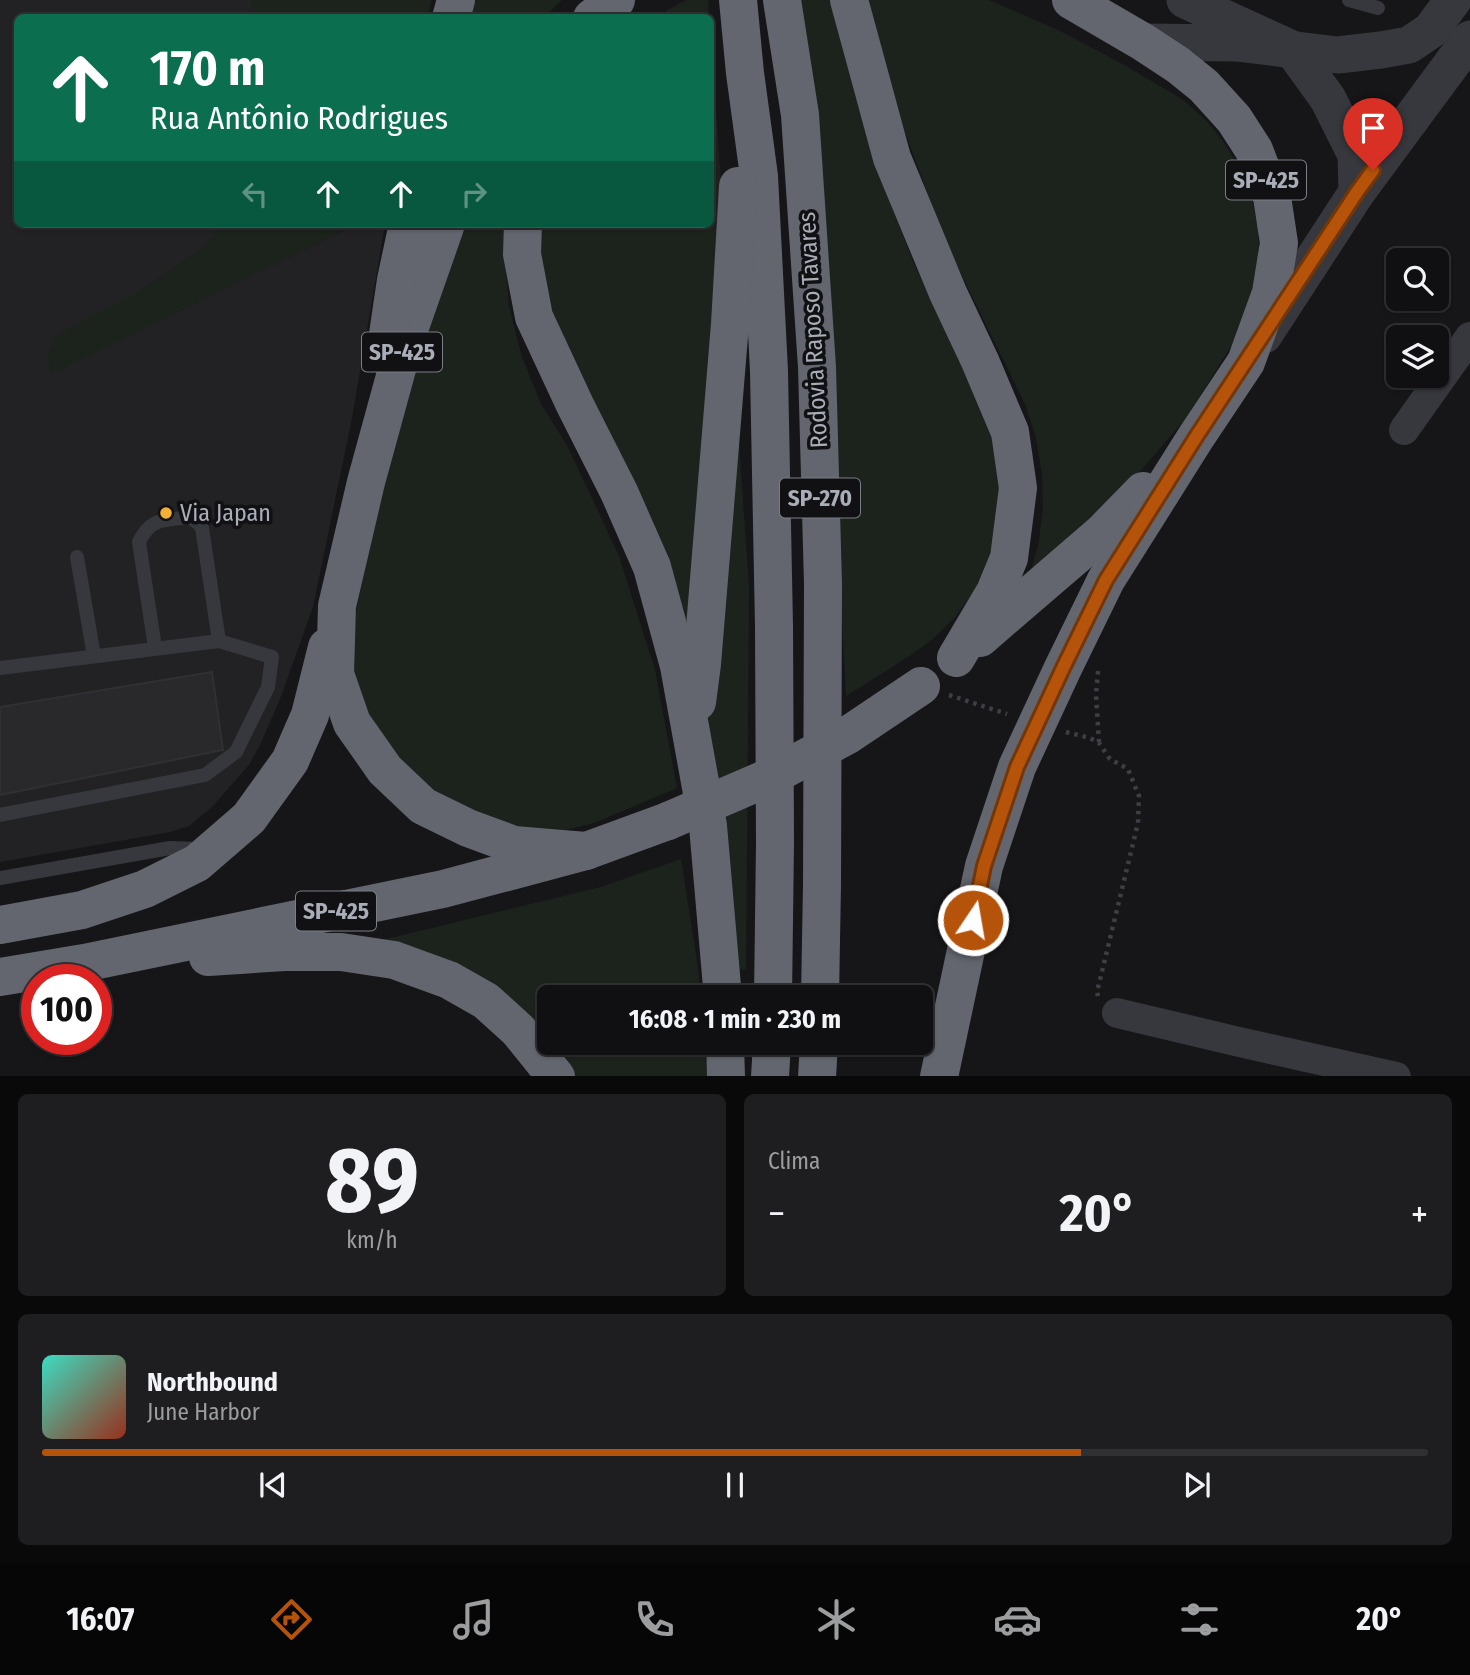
<!DOCTYPE html>
<html lang="pt">
<meta charset="utf-8">
<style>
:root{--surface:#101012;--page:#1e1e20;--text:#f1f3f6;--muted:#9c9d9f;--line:#303032;--accent:#b45309}
body{margin:0;font-family:"Fira Sans Condensed",sans-serif;background:var(--page);color:var(--text);height:100vh;display:flex;flex-direction:column;font-size:26px;white-space:nowrap}
*{box-sizing:border-box;margin:0}
p{font-size:23px;color:var(--muted)}
.icon{flex:none;width:38px;height:38px;fill:none;stroke:currentColor;stroke-width:2;stroke-linecap:round;stroke-linejoin:round}
.map{position:relative;height:1076px;overflow:hidden}
.side{display:flex;flex-direction:column;gap:18px;padding:18px;background:#09090a;flex:1}
.side>*{flex:none}
.hud{position:absolute;left:14px;top:14px;width:700px;height:214px;border-radius:10px;box-shadow:0 2px 5px #0004,0 0 0 2px var(--line);background:#0b6e4f;color:#fff;overflow:hidden}
.controls{position:absolute;left:1386px;top:248px;display:grid;gap:14px}
.controls a{display:grid;place-items:center;width:63px;height:63px;border-radius:10px;background:var(--surface);box-shadow:0 2px 5px #0004,0 0 0 2px var(--line);font-size:35px}
.speed{position:absolute;left:21px;top:964px;display:flex;gap:14px;font-size:35px;font-weight:700;text-align:center}
.speed>*{display:grid;place-content:center;width:91px;height:91px;border-radius:50%;background:var(--surface);box-shadow:0 2px 5px #0004,0 0 0 2px var(--line);line-height:1}
.speed .limit{border:10px solid #d22;background:#fff;color:#111}
.pin{position:absolute;display:grid;place-items:center;width:60px;height:60px;color:#fff;margin:-72px -30px;border-radius:50% 50% 50% 0;rotate:-45deg;box-shadow:0 0 7px #0007}
.pin .icon{rotate:45deg}
.me{position:absolute;width:77px;margin:-38px;rotate:12deg;stroke-linejoin:round;filter:drop-shadow(0 0 5px #0008)}
.turn{display:flex;align-items:center;gap:24px;height:147px;padding:0 21px;font-size:32px}
.turn .icon{width:91px;height:91px;stroke-width:2.5}
.turn b{display:block;font-size:49px;line-height:60px}
.lanes{display:flex;align-items:center;height:66px;padding:0 21px;background:#0003;justify-content:center;gap:35px;direction:ltr}
.lanes .off{opacity:.35}
.big{font-size:52px;font-weight:700;line-height:1.1}
.side .widget{flex:1;display:flex;flex-direction:column;justify-content:center;gap:10px;min-width:0;padding:0 24px;border-radius:10px;background:var(--page)}
.side .dial{align-items:center;gap:0}
.dial b{font-size:91px;line-height:1}
.song{display:flex;align-items:center;gap:21px}
.cover{width:84px;height:84px;border-radius:10px;background:linear-gradient(135deg,hsl(170 70% 55%),hsl(10 70% 35%))}
.played{height:7px;border-radius:4px;background:linear-gradient(90deg,var(--accent) 75%,var(--line) 75%)}
.keys{display:flex;justify-content:space-around;direction:ltr}
.heat{display:flex;justify-content:space-between;align-items:center;font-size:38px;direction:ltr}
.side .tiles{flex:1;display:grid;gap:18px;grid-template-columns:1fr 1fr}
.widget:last-child{grid-column:span 2}
.trip{position:absolute;left:537px;top:985px;width:396px;height:70px;border-radius:10px;background:var(--surface);box-shadow:0 2px 5px #0004,0 0 0 2px var(--line);font-weight:700;line-height:70px;text-align:center}
.tab-bar{display:flex;height:112px;justify-content:space-around;align-items:center;background:#060607;color:var(--muted)}
.tab-bar .icon{width:49px;height:49px}
.tab-bar .selected{color:var(--accent)}
.tab-bar b{font-size:32px;color:var(--text)}
.map>svg:first-child{display:block}
</style>
<div class="map">
<svg width="1470" height="1077" viewBox="0 0 1470 1077">
<rect width="100%" height="100%" fill="#161618"/>
<path fill="#222225" d="M0,0H253L250,17L18,18V224H215L214,235L204,247L139,292L50,374L358,224H385L352,418L313,607L280,699L261,743L249,765L212,807L189,826L170,832L0,862Z"/>
<g fill="#1c231d">
<path d="M253,0H431L428,17H250Z"/>
<path d="M474,0H562L544,17L470,18Z"/>
<path d="M687,0H708L709,17H657L669,9Z"/>
<path d="M797,0H830L855,96L884,187L914,264L991,426L1002,506L988,563L974,591L956,616L934,638L908,657L846,696L823,255Z"/>
<path d="M868,0H989L1058,30L1119,62L1182,99L1206,120L1225,144L1241,171L1252,200L1258,230L1259,261L1246,322L1186,418L1112,504L1028,580L1038,546L1043,510L1042,474L1036,438L1025,404L944,239L894,101Z"/>
<path d="M711,37L749,587L746,969L738,970L713,763L562,353L539,260L540,224H710Z"/>
<path d="M215,224H358L50,375L48,354L55,336L139,292L204,247L213,235Z"/>
<path d="M467,224H508L505,256L509,307L522,357L541,404L568,447L619,556L655,670L677,788L594,823L565,830L477,824L383,753L352,669L356,613L382,484L441,286Z"/>
<path d="M681,859L698,968L701,997L550,998V1043H704L707,1076H570L366,944L601,887Z"/>
</g>
<path fill="#29292c" stroke="#303034" stroke-width="2" d="M212,672L223,750L0,795V707Z"/>
<g fill="none" stroke-linecap="round" stroke-linejoin="round">
<g stroke="#3d3f44" stroke-width="4.5" stroke-dasharray="3.5 5" stroke-linecap="butt">
<path d="M1098,671L1096,695L1099,742"/>
<path d="M949,695L1007,714"/>
<path d="M1066,732L1090,738L1099,743L1110,759L1128,769L1139,796L1138,823L1097,992L1098,996"/>
</g>
<g stroke="#37383d" stroke-width="14">
<path d="M1349,0L1378,8"/>
<path d="M77,557L94,656"/>
<path d="M155,648L139,542C151,517 164,521 189,517L198,523L202,528L219,641"/>
<path d="M0,668L219,641L272,657L268,687L236,752L205,775L0,815"/>
<path d="M0,878L170,848L200,849"/>
</g>
<g stroke="#37383d" stroke-width="30">
<path d="M1404,430L1470,337"/>
<path d="M1117,1013L1235,1041L1396,1077"/>
</g>
<g stroke="#37383d" stroke-width="37">
<path d="M1185,0L1292,49L1328,99L1356,155L1357,192"/>
<path d="M1143,42L1236,43L1338,55L1381,50L1409,45L1431,30L1453,0"/>
<path d="M1264,335L1357,192L1470,39"/>
</g>
<g stroke="#63666e" stroke-width="38">
<path d="M738,0L745,73L759,176L769,371L774,626L775,842L773,998"/>
<path d="M782,0L800,115L817,367L823,584L822,884L820,998"/>
<path d="M849,0L892,158L948,293L980,361L1010,432L1018,488L1009,558L995,592L956,658"/>
<path d="M451,18L456,0"/>
<path d="M592,18L616,0"/>
<path d="M446,224L403,347L366,482L337,606L335,674L352,723L385,770L423,806L468,828L514,845L586,851"/>
<path d="M523,224L522,254L534,317L575,405L619,492L652,567L679,666L708,826L723,998"/>
<path d="M387,341L396,280L408,224"/>
<path d="M980,638L1102,533L1143,491"/>
<path d="M697,702L702,664L730,324L738,186"/>
<path d="M0,925L82,910L145,889L197,863L249,818L290,761L310,715L327,647"/>
<path d="M208,957L284,952H341L394,960L449,980L486,1001L518,1030L556,1077"/>
<path d="M0,977L84,963L443,889L586,851L668,821"/>
<path d="M725,1043L726,1077"/>
<path d="M770,1077L772,1043"/>
<path d="M817,1077L819,1043"/>
<path d="M939,1077L984,866L1017,767L1063,668L1106,580L1196,437L1246,362L1271,293L1279,243L1272,197L1254,150L1234,119L1204,86L1178,65L1143,42L1071,0"/>
</g>
<path stroke="#63666e" stroke-width="38" d="M668,821L770,777L848,735L921,686"/>
</g>
<g fill="none" stroke-linecap="round" stroke-linejoin="round">
<defs>
<path id="route" d="M973,920L984,866L1017,767L1063,668L1106,580L1196,437L1357,192L1373,170"/>
</defs>
<use href="#route" stroke="#753606" stroke-width="18"/>
<use href="#route" stroke="#b45309" stroke-width="12"/>
</g>
<circle fill="#f2b134" stroke="#111113" stroke-width="2.5" cx="166" cy="513" r="7"/>
<g text-anchor="middle" stroke-width="7" stroke-linejoin="round" paint-order="stroke">
<g fill="#111113" stroke="#7b7e86" stroke-width="2">
<rect x="1226" y="160.5" width="80" height="39" rx="5"/>
<rect x="362" y="332.5" width="80" height="39" rx="5"/>
<rect x="780" y="478.5" width="80" height="39" rx="5"/>
<rect x="296" y="891.5" width="80" height="39" rx="5"/>
</g>
<g font-size="23" font-weight="bold" fill="#a8adb8">
<text x="1266" y="188">SP-425</text>
<text x="402" y="360">SP-425</text>
<text x="820" y="506">SP-270</text>
<text x="336" y="919">SP-425</text>
</g>
<g font-size="24" fill="#a8adb8" stroke="#111113">
<text transform="translate(813 330) rotate(-93)" y="8">Rodovia Raposo Tavares</text>
</g>
<g font-size="24" fill="#a8adb8" stroke="#111113" text-anchor="start">
<text x="180" y="521">Via Japan</text>
</g>
</g>
</svg>
<div class="controls">
<a><svg class="icon" aria-label="search" viewBox="0 0 24 24"><circle cx="10" cy="10" r="6"/><path d="M15 15l6 6"/></svg></a>
<a><svg class="icon" aria-label="layers" viewBox="0 0 24 24"><path d="M12 4l9 5-9 5-9-5zM3 14l9 5 9-5"/></svg></a>
</div>
<div class="speed"><div class="limit">100</div></div>
<div class="pin" style="left:1373px;top:170px;background:#d93025"><svg class="icon" aria-label="arrive" viewBox="0 0 24 24"><path d="M6 21V4h12l-3 4 3 4H6"/></svg></div>
<svg class="me" style="left:973px;top:920px" viewBox="-20 -20 40 40"><circle r="17" fill="#b45309" stroke="#fff" stroke-width="3"/><path d="M0-11L8 9 0 5-8 9z" fill="#fff"/></svg>
<div class="trip">16:08 · 1 min · 230 m</div>
<div class="hud">
<div class="turn"><svg class="icon" aria-label="ahead" viewBox="0 0 24 24"><path d="M12 20V5M6 11l6-6 6 6"/></svg><div><b>170 m</b>Rua Antônio Rodrigues</div></div>
<div class="lanes"><svg class="icon off" aria-label="left" viewBox="0 0 24 24"><path d="M17 20v-9H6M10 6l-5 5 5 5"/></svg><svg class="icon" aria-label="ahead" viewBox="0 0 24 24"><path d="M12 20V5M6 11l6-6 6 6"/></svg><svg class="icon" aria-label="ahead" viewBox="0 0 24 24"><path d="M12 20V5M6 11l6-6 6 6"/></svg><svg class="icon off" aria-label="right" viewBox="0 0 24 24"><path d="M7 20v-9h11M14 6l5 5-5 5"/></svg></div>
</div>
</div>
<section class="side">
<div class="tiles">
<div class="widget dial"><b>89</b><p>km/h</p></div>
<div class="widget"><p>Clima</p>
<div class="heat"><a>−</a><b class="big">20°</b><a>+</a></div>
</div>
<div class="widget">
<div class="song"><i class="cover"></i><div><b>Northbound</b><p>June Harbor</p></div></div>
<div class="played"></div>
<div class="keys"><svg class="icon" aria-label="previous" viewBox="0 0 24 24"><path d="M18 5L8 12l10 7zM5 5v14"/></svg><svg class="icon" aria-label="pause" viewBox="0 0 24 24"><path d="M8 5v14M16 5v14"/></svg><svg class="icon" aria-label="next" viewBox="0 0 24 24"><path d="M6 5l10 7-10 7zM19 5v14"/></svg></div>
</div>
</div>
</section>
<nav class="tab-bar">
<b>16:07</b>
<svg class="icon selected" aria-label="directions" viewBox="0 0 24 24"><path d="M12 3l9 9-9 9-9-9zM9 14v-3h6M13 9l2 2-2 2"/></svg>
<svg class="icon" aria-label="music" viewBox="0 0 24 24"><path d="M9 18V5l10-2v13"/><circle cx="6" cy="18" r="3"/><circle cx="16" cy="16" r="3"/></svg>
<svg class="icon" aria-label="phone" viewBox="0 0 24 24"><path d="M5 4h4l2 5-3 2q2 4 5 5l2-3 5 2v4C11 20 4 13 5 4z"/></svg>
<svg class="icon" aria-label="climate" viewBox="0 0 24 24"><path d="M12 3v18M4 7l16 10M4 17L20 7"/></svg>
<svg class="icon" aria-label="car" viewBox="0 0 24 24"><path d="M5 17H2v-5l4-1 3-4h7l3 4 3 1v5h-3M9 17h6M6 11h13"/><circle cx="7" cy="17" r="2"/><circle cx="17" cy="17" r="2"/></svg>
<svg class="icon" aria-label="filters" viewBox="0 0 24 24"><path d="M4 7h16M4 17h16"/><circle cx="9" cy="7" r="2"/><circle cx="15" cy="17" r="2"/></svg>
<b>20°</b>
</nav>
